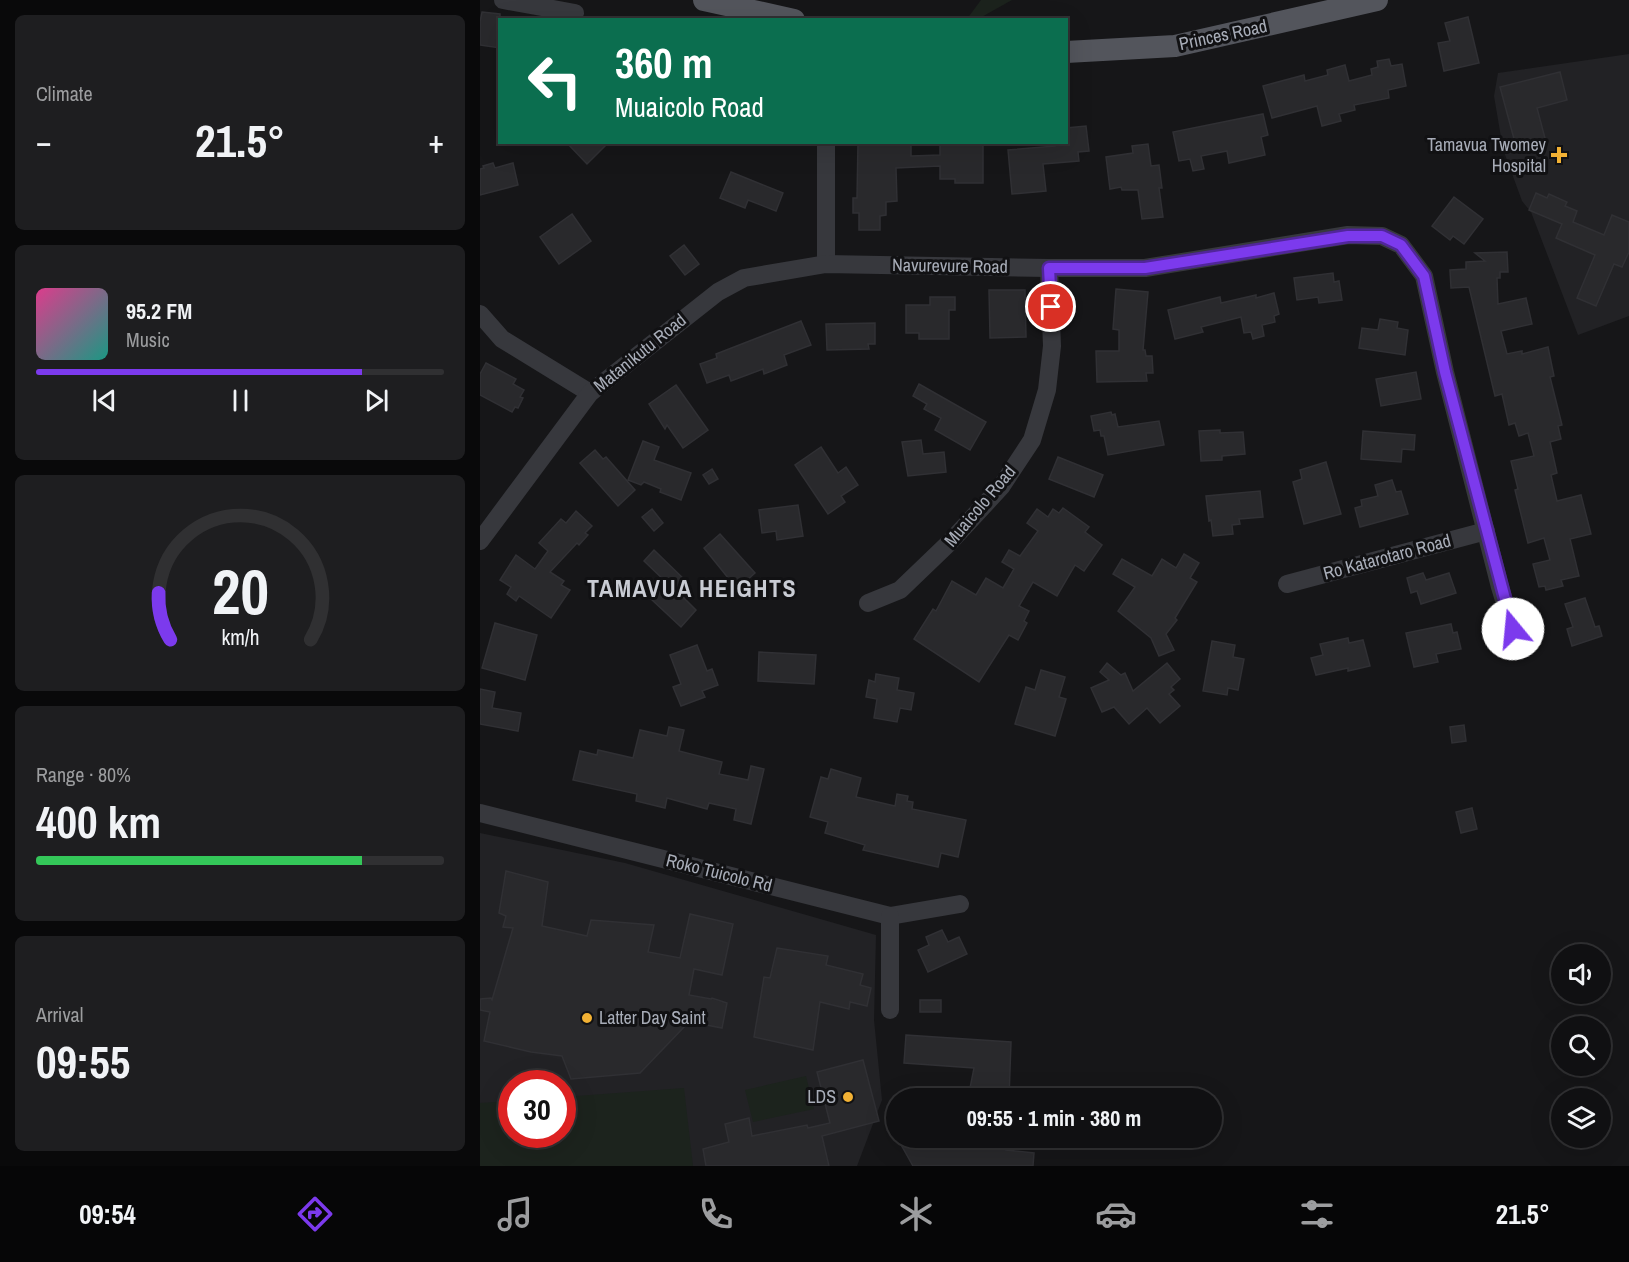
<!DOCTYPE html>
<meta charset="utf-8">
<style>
:root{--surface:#101012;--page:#1e1e20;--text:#f1f3f6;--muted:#9c9d9f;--line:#303032;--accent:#7c3aed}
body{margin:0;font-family:"Archivo Narrow",sans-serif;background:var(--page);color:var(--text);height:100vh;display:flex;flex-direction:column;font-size:22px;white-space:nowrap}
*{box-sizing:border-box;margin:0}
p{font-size:20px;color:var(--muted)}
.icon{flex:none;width:33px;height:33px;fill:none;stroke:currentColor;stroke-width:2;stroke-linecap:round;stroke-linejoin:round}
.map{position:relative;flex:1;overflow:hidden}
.details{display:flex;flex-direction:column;gap:15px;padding:15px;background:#09090a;width:480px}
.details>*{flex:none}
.banner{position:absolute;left:18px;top:18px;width:570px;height:126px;border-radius:0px;box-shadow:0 6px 24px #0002,0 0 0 2px var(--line);background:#0b6e4f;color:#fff;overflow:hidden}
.fabs{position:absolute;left:1071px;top:944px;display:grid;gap:12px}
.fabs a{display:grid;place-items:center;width:60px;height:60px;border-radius:50%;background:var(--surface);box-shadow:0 6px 24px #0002,0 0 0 2px var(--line);font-size:30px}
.speed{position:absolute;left:18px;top:1070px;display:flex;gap:12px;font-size:30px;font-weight:700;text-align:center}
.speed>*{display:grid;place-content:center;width:78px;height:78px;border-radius:50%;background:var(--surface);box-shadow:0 6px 24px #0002,0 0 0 2px var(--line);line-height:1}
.speed .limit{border:9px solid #d22;background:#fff;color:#111}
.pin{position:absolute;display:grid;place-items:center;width:51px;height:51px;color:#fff;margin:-26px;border:3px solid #fff;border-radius:50%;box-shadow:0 2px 6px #0007}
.me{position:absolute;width:66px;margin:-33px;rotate:343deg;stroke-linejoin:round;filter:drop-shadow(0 0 4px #0008)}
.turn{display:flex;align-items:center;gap:21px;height:126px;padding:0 18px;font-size:27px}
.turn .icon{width:78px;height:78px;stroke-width:2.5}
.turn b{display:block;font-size:42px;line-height:51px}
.big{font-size:45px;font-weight:800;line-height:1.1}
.details .widget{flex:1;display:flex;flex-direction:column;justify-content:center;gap:9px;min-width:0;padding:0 21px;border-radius:9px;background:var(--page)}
.details .dial{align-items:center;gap:0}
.dial svg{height:156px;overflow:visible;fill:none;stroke:var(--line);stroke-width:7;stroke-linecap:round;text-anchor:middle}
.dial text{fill:var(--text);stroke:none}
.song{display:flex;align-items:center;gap:18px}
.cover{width:72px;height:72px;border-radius:9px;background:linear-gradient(135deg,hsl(330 70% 55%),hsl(170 70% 35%))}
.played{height:6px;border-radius:3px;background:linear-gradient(90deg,var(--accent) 80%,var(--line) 80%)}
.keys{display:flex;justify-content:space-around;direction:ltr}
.heat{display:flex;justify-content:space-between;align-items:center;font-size:33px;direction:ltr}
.charge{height:9px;border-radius:4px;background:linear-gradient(90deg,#34c759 80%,var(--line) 0)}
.trip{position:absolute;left:406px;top:1088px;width:336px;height:60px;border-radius:30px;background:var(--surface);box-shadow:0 6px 24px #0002,0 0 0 2px var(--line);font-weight:800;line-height:60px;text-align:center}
.menu{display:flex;height:96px;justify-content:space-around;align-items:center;background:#060607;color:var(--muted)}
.menu .icon{width:42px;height:42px}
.menu .active{color:var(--accent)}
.menu b{font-size:27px;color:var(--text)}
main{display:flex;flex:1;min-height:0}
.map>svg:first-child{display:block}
</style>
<main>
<section class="details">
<div class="widget"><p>Climate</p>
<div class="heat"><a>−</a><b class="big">21.5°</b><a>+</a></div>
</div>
<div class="widget">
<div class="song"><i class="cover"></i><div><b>95.2 FM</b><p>Music</p></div></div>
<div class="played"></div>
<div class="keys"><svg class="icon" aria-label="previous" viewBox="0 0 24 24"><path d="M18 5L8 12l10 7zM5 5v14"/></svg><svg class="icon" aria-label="pause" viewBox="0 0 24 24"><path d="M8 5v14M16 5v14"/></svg><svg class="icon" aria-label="next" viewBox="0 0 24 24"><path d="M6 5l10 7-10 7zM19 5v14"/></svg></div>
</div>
<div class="widget dial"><svg viewBox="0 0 100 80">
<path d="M14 69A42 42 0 1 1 86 69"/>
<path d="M14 69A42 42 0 0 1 8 45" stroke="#7c3aed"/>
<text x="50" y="56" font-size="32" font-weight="700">20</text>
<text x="50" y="72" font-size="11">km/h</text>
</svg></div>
<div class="widget"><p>Range · 80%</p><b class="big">400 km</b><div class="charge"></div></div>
<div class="widget"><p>Arrival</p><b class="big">09:55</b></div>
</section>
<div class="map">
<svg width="1149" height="1166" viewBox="0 0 1149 1166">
<rect width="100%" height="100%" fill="#161618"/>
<g fill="#222225" fill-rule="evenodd">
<path d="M1149,54V316L1098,335L1051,212L1042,201L1023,149L1014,96L1018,73Z"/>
<path d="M0,833L145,863L396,935L394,1020L402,1100L377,1166H0ZM32,1083H82V1134H32Z"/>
</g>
<g fill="#1c231d">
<path d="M501,0H532L498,19H487Z"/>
<path d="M326,1076L334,1109L273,1122L265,1090Z"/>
<path d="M204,1088L213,1166H0V1103L31,1101L32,1134H82L83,1097Z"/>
</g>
<g fill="#29292c" stroke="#303034" stroke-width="1.5">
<path d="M2,12L20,14V48L0,45V22Z"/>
<path d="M988,17L999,63L964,71L958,43L970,41L965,23Z"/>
<path d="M909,59L911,66L922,64L926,86L908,90L909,98L874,105L875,110L859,114L861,121L842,126L837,106L792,118L783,86L824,75L825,81L848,75L847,70L865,65L869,81L892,75L891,69L898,67L897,61Z"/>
<path d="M1080,72L1087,100L1057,108L1066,142L1037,150L1020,87Z"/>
<path d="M783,114L788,135L781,137L785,155L749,163L747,151L721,156L724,169L713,171L710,159L699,161L693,132Z"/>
<path d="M606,126L609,151L598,152L599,161L563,164L566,191L532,194L528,150L575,146V142H586V128Z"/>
<path d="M86,142H129L107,164Z"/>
<path d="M378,142H431V156L460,155V143H503V183H475V179H460V166L416,168L417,201L406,202V215L400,216V230H379V213H373V198H377Z"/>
<path d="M668,144L671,166L679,165L682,188H679L683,217L662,219L658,190H642L641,187L630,189L626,157L653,153L652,146Z"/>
<path d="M13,163L15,168L33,163L38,185L0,195V169L4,168L3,166Z"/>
<path d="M251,172L303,193L296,211L268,200L265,208L240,198Z"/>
<path d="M1056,193L1067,198L1069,194L1087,202L1085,206L1097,211L1093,222L1124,235L1132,215L1149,222V252L1142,267L1134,264L1116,306L1097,298L1115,255L1076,238L1082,224L1049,210Z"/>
<path d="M974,197L1003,219L984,244L973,236L970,240L952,226Z"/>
<path d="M92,214L111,241L79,264L60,237Z"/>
<path d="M204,245L219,264L205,275L190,256Z"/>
<path d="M1027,252L1028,272H1020V278H1017L1018,304L1046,298L1052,324L1021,331L1027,354L1042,351V354L1068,347L1074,376L1070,377L1082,425L1078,426L1081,439L1070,442L1077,473L1071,475L1077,501L1101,495L1111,534L1090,539L1099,576L1081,580L1083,586L1066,590L1065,586L1059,587L1053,564L1070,560L1064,538L1048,543L1035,490L1038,489L1031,461L1054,456L1048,433L1039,436L1035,423L1029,425L1022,394L1015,396L989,287L971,288L970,270L986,269V262L1005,261L995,253Z"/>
<path d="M853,273L854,282L859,281L862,300L839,303L838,297L817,300L814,278Z"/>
<path d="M636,289L668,292L663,350H665L666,356H672L673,373H666L667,381L617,382L616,351H639V330L633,329Z"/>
<path d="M509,290H545L546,337L510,338Z"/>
<path d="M794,293L799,314L794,316L795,322L782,325L784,336L773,339L771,332L764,333L761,317L721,327L723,332L695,339L688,310L740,297L741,303L776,295V298Z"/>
<path d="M450,297H475V310H469V339H439V333H426V305H450Z"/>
<path d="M900,319L918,322L917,328L928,330L925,355L879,348L882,328L898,330Z"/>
<path d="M321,321L331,345L304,355L307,365L284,374L283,369L251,381L249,375L227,383L220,364L237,358L236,354Z"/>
<path d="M395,323V344H388L389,349L347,350L346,324Z"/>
<path d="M6,363L36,379L33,384L44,390L40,397L43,398L38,408L35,407L32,412L0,395V374Z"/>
<path d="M936,372L941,399L901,406L896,379Z"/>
<path d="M439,384L506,422L490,450L455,430L461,418L444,409L447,404L433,396Z"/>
<path d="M196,385L228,430L203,448L187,425L185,429L169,404Z"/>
<path d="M631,412L632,415L635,414L638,427L679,421L684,445L628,455L624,436H621L620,430L614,431L611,416Z"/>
<path d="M740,430V433L763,432L765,454L742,456V460L721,461L719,431Z"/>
<path d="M883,431L935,435L934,450L922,449L921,462L881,459Z"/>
<path d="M441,440L443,454L464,452L466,472L428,476L422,442Z"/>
<path d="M163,441L179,447L174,460L211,473L201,500L180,492L181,489L164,482L161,485L148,480Z"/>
<path d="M341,447L358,473L366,467L378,485L361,496L365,502L348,514L315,465Z"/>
<path d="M115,450L123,459L126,457L155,490L138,506L100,463Z"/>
<path d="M578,457L623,475L614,497L569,479Z"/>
<path d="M846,462L861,514L824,524L813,482L822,479L820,470Z"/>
<path d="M232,469L238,479L229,484L223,475Z"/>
<path d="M912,480L916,492L921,491L928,514L880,527L875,508L882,506L881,500L898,496L895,485Z"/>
<path d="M780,491L783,517L759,519L760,524L752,525L753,534L733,536L731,520L729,521L726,496Z"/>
<path d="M318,505L323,536L297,540L296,531L282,533L279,510Z"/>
<path d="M583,508L609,527L605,532L622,545L604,571L595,565L577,596L553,582L539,606L549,611L544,621L547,623L538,640L529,635L499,682L434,639L453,609L456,611L472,581L496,595L506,578L523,588L534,569L522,562L529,550L540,556L558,531L547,523L557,509L568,517L573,509L579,513Z"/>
<path d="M172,509L183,523L174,531L162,517Z"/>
<path d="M96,511L112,526L105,533L108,535L99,545L97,543L70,572L84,581L81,585L90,590L71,618L39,596L36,601L27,594L31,587L20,580L36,555L55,569L68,551L59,543L81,519L86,523Z"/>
<path d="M240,534L275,573L257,589L224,548Z"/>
<path d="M174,550L210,585L201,595L216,610L201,627L171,599L187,583L164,561Z"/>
<path d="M704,554L719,563L710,578L717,582L695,618L697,620L686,634L694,650L679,656L671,638L638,611L655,587L633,574L642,559L672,576L682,559L696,568Z"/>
<path d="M943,573L946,580L969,573L976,593L941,604L937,591L931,593L927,578Z"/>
<path d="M1105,598L1115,627L1119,626L1122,636L1092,646L1087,629L1093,627L1085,604Z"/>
<path d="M15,623L57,635L45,680L2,668Z"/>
<path d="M971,624L973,633L977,632L981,649L956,654L958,662L934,667L926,633Z"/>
<path d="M868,638L869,643L883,640L890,666L868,671V668L836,675L831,658L843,655L840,644Z"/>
<path d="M732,641L755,645L753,657L764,659L758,690L748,688L747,695L723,691Z"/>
<path d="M217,645L227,671L232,669L238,685L222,691L225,697L201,706L193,687L201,684L190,655Z"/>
<path d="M279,652L336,655L334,684L278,681Z"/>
<path d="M627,663L641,675L645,673L653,691L687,663L700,679L691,687L694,690L689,694L700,706L680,723L667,708L649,724L634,707L622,712L611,688L629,680L620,672Z"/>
<path d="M561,670L585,677L579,697L586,699L575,736L535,724L546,687L555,690Z"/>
<path d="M396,674L419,678L417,690L434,693L431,710L420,708L417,722L394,718L397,699L386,697L389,680L395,682Z"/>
<path d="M0,689L15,692L12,708L41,713L38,731L0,724Z"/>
<path d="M984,725L986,741L972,743L970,727Z"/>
<path d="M189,727L204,730L199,751L242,762L239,774L268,780L271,766L284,769L271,824L254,820L256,809L229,803L227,809L187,798L185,808L156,801L157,794L93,780L100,751L117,755L118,750L153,758L160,730L187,736Z"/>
<path d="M351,769L381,778L376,797L415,806L417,794L428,796L427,801L433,802L432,809L486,820L478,857L461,853L458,867L383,850L385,845L345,833L348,822L330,817L341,777L348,779Z"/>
<path d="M992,808L997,829L981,833L976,812Z"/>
<path d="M26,871L68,882L62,926L107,936L111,920L174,925L168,952L200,958L210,914L253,924L242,975L214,969L209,995L231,999L232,998L247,1003L242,1028L201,1020L206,1025L160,1073L91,1079L82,1056L51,1052L4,1041L10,1012L0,1010V999L11,998L12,1000L33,928L23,927L26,916L19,913Z"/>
<path d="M462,930L468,942L479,937L487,954L448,972L438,950L449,945L446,937Z"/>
<path d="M297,948L348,956L346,965L383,974L380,985L391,988L387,1006L370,1002L369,1009L340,1002L333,1050L274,1037L284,977L290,978Z"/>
<rect x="440" y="1000" width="21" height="12"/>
<path d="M426,1035L531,1042L529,1098H488L494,1068L424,1063Z"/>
<path d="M383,1060L399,1121L342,1136L349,1166H226L223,1149L249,1142L245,1124L269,1118L272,1136L327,1125L328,1128L350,1123L337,1072Z"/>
<path d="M500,1137H527L526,1150L554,1153L553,1166H433L419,1141L499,1148Z"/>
</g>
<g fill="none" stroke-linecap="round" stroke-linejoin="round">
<g stroke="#37383d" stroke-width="18">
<path d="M23,0L95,13"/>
<path d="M346,142V264"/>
<path d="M0,314L22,339L110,393"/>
<path d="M0,541L110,393L238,292L264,278L346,264L569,268H665L868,235L902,236L921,245L944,276L965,372L1020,587L1039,650"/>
<path d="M807,584L1006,531"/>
<path d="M388,603L420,590L471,541L521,487L552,440L567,390L572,346L569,268"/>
<path d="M0,813L410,916L480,904"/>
<path d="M410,1010V916"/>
</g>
<g stroke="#53555c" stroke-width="22">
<path d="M224,0L314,20"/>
<path d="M586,52L695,46L897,0"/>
</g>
</g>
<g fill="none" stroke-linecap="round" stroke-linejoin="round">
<defs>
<path id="route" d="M571,307L569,268H665L868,236H902L921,245L944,276L965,372L1033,629"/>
</defs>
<use href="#route" stroke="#51269a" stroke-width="15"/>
<use href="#route" stroke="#7c3aed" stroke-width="10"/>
</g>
<g fill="#f2b134" stroke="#111113" stroke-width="2">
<path d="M1076 146h6v6h6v6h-6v6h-6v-6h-6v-6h6z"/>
<circle cx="107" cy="1018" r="6"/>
<circle cx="368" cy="1097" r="6"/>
</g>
<g text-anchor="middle" stroke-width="6" stroke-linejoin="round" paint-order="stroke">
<g font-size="18" fill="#a8adb8" stroke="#111113">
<text transform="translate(743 35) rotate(-12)" y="6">Princes Road</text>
<text transform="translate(470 266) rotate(1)" y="6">Navurevure Road</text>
<text transform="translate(160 353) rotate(-39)" y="6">Matanikutu Road</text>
<text transform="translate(500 506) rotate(-50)" y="6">Muaicolo Road</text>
<text transform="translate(907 557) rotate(-15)" y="6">Ro Katarotaro Road</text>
<text transform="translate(239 873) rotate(14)" y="6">Roko Tuicolo Rd</text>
</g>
<g font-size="18" fill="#a8adb8" stroke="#111113" text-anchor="end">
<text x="1066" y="151">Tamavua Twomey<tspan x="1066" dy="21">Hospital</tspan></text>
<text x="119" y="1024" text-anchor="start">Latter Day Saint</text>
<text x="356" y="1103">LDS</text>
</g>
<g font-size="24" font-weight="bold" letter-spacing="1.5" fill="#c9ccd4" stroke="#111113">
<text x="212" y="597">TAMAVUA HEIGHTS</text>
</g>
</g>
</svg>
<div class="fabs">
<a><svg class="icon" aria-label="sound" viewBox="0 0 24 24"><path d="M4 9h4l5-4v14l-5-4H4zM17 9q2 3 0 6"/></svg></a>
<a><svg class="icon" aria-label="search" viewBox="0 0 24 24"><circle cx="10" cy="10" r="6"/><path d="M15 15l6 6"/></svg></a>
<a><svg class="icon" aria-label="layers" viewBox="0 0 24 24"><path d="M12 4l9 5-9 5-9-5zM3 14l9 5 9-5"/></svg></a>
</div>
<div class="speed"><div class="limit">30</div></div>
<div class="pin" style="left:571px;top:307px;background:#d93025"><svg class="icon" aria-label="arrive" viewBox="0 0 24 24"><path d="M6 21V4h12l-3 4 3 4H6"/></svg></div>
<svg class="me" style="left:1033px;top:629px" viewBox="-20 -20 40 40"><circle r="19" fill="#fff"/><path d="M0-13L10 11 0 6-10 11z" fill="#7c3aed"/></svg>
<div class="trip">09:55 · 1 min · 380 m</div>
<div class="banner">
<div class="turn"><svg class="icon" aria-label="left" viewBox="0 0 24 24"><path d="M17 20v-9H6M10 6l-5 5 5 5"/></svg><div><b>360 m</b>Muaicolo Road</div></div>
</div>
</div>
</main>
<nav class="menu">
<b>09:54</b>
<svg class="icon active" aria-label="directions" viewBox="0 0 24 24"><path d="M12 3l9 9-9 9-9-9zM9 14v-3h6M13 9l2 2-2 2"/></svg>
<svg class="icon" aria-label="music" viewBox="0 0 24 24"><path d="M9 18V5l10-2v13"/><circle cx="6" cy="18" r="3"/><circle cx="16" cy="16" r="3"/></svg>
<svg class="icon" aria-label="phone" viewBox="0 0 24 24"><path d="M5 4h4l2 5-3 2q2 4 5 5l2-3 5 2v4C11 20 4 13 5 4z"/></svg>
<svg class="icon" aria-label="climate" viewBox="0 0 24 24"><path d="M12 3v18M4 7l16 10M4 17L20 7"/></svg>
<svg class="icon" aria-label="car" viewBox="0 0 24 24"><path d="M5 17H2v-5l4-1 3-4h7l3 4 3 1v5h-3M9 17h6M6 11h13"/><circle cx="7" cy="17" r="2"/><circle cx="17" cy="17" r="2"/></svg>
<svg class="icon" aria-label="filters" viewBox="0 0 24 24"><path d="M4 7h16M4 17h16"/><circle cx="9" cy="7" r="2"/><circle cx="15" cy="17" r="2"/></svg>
<b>21.5°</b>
</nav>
